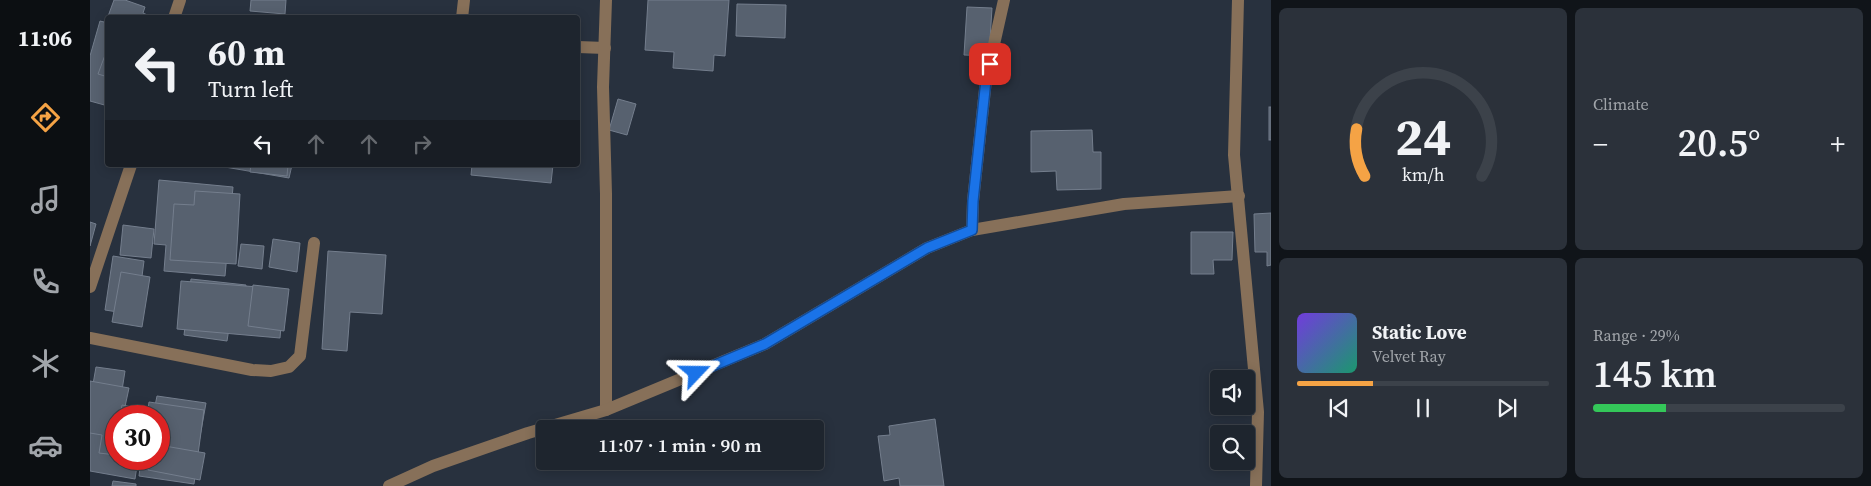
<!DOCTYPE html>
<meta charset="utf-8">
<style>
:root{--surface:#1e252e;--page:#2b313a;--text:#f1f3f6;--muted:#a1a5aa;--line:#3c424a;--accent:#f5a345}
body{margin:0;font-family:"Source Serif 4",serif;background:var(--page);color:var(--text);height:100vh;display:flex;flex-direction:column;font-size:19px;white-space:nowrap}
*{box-sizing:border-box;margin:0}
p{font-size:16px;color:var(--muted)}
.icon{flex:none;width:28px;height:28px;fill:none;stroke:currentColor;stroke-width:2;stroke-linecap:round;stroke-linejoin:round}
.map{position:relative;flex:1;overflow:hidden}
.sheet{display:flex;flex-direction:column;gap:8px;padding:8px;background:#101419;width:600px}
.sheet>*{flex:none}
.top-card{position:absolute;left:15px;top:15px;width:475px;height:152px;border-radius:5px;box-shadow:0 2px 12px #0003,0 0 0 1px var(--line);background:#1e252e;color:var(--text);overflow:hidden}
.tools{position:absolute;left:1120px;top:370px;display:grid;gap:10px}
.tools a{display:grid;place-items:center;width:45px;height:45px;border-radius:5px;background:var(--surface);box-shadow:0 2px 12px #0003,0 0 0 1px var(--line);font-size:25px}
.speed{position:absolute;left:15px;top:405px;display:flex;gap:10px;font-size:25px;font-weight:700;text-align:center}
.speed>*{display:grid;place-content:center;width:65px;height:65px;border-radius:50%;background:var(--surface);box-shadow:0 2px 12px #0003,0 0 0 1px var(--line);line-height:1}
.speed .limit{border:8px solid #d22;background:#fff;color:#111}
.pin{position:absolute;display:grid;place-items:center;width:42px;height:42px;color:#fff;margin:-21px;border-radius:10px;box-shadow:0 2px 8px #0006}
.me{position:absolute;width:55px;margin:-28px;rotate:67deg;stroke-linejoin:round;filter:drop-shadow(0 0 4px #0008)}
.turn{display:flex;align-items:center;gap:18px;height:105px;padding:0 20px;font-size:22px}
.turn .icon{width:65px;height:65px;stroke-width:2.5}
.turn b{display:block;font-size:35px;line-height:42px}
.lanes{display:flex;align-items:center;height:48px;padding:0 20px;background:#0003;justify-content:center;gap:25px;direction:ltr}
.lanes .off{opacity:.35}
.big{font-size:38px;font-weight:600;line-height:1.1}
.sheet .card{flex:1;display:flex;flex-direction:column;justify-content:center;gap:8px;min-width:0;padding:0 18px;border-radius:8px;background:var(--page)}
.sheet .dial{align-items:center;gap:0}
.dial svg{height:130px;overflow:visible;fill:none;stroke:var(--line);stroke-width:7;stroke-linecap:round;text-anchor:middle}
.dial text{fill:var(--text);stroke:none}
.song{display:flex;align-items:center;gap:15px}
.cover{width:60px;height:60px;border-radius:8px;background:linear-gradient(135deg,hsl(260 70% 55%),hsl(160 70% 35%))}
.played{height:5px;border-radius:2px;background:linear-gradient(90deg,var(--accent) 30%,var(--line) 30%)}
.keys{display:flex;justify-content:space-around;direction:ltr}
.heat{display:flex;justify-content:space-between;align-items:center;font-size:28px;direction:ltr}
.charge{height:8px;border-radius:4px;background:linear-gradient(90deg,#34c759 29%,var(--line) 0)}
.sheet .tiles{flex:1;display:grid;gap:8px;grid-template-columns:repeat(2,1fr)}
.trip{position:absolute;left:446px;top:420px;width:288px;height:50px;border-radius:5px;background:var(--surface);box-shadow:0 2px 12px #0003,0 0 0 1px var(--line);font-weight:600;line-height:50px;text-align:center}
main{display:flex;flex:1;min-height:0}
.tabs{display:flex;flex-direction:column;width:90px;justify-content:space-around;align-items:center;background:#0c0f12;color:var(--muted)}
.tabs .icon{width:35px;height:35px}
.tabs .selected{color:var(--accent)}
.tabs b{font-size:22px;color:var(--text)}
.map>svg:first-child{display:block}
</style>
<main>
<nav class="tabs">
<b>11:06</b>
<svg class="icon selected" aria-label="directions" viewBox="0 0 24 24"><path d="M12 3l9 9-9 9-9-9zM9 14v-3h6M13 9l2 2-2 2"/></svg>
<svg class="icon" aria-label="music" viewBox="0 0 24 24"><path d="M9 18V5l10-2v13"/><circle cx="6" cy="18" r="3"/><circle cx="16" cy="16" r="3"/></svg>
<svg class="icon" aria-label="phone" viewBox="0 0 24 24"><path d="M5 4h4l2 5-3 2q2 4 5 5l2-3 5 2v4C11 20 4 13 5 4z"/></svg>
<svg class="icon" aria-label="climate" viewBox="0 0 24 24"><path d="M12 3v18M4 7l16 10M4 17L20 7"/></svg>
<svg class="icon" aria-label="car" viewBox="0 0 24 24"><path d="M5 17H2v-5l4-1 3-4h7l3 4 3 1v5h-3M9 17h6M6 11h13"/><circle cx="7" cy="17" r="2"/><circle cx="17" cy="17" r="2"/></svg>
</nav>
<div class="map">
<svg width="1181" height="486" viewBox="0 0 1181 486">
<rect width="100%" height="100%" fill="#28313e"/>
<g fill="#57616f" stroke="#747e8d">
<path d="M24,0H35L55,7L53,13L64,18H18V31L13,30Z"/>
<path d="M161,0H196L195,14L160,11Z"/>
<path d="M558,0H639L635,56L624,55L623,71L583,68L584,52L555,50Z"/>
<path d="M647,4L696,5L695,38L646,36Z"/>
<path d="M877,7L902,8L899,56L874,55Z"/>
<path d="M10,21L18,23V106L0,101V56Z"/>
<path d="M18,47V77L8,74Z"/>
<path d="M528,99L546,104L537,135L519,130Z"/>
<rect x="1179" y="107" width="2" height="33"/>
<path d="M1002,130L1003,152H1011V189L967,190L966,171L941,172V131Z"/>
<path d="M135,165H202L199,178L135,167Z"/>
<path d="M161,165H198L197,176L160,172Z"/>
<path d="M382,165H463L461,183L381,175Z"/>
<path d="M69,180L143,187L135,276L74,271L76,245L64,244Z"/>
<path d="M105,191L150,194L146,264L80,260L84,204L104,205Z"/>
<path d="M1181,213V265L1177,266V252H1165L1164,214Z"/>
<path d="M0,222L6,224L0,246Z"/>
<path d="M33,225L64,229L61,258L30,255Z"/>
<path d="M1101,232H1143L1142,260H1123L1124,274H1101Z"/>
<path d="M183,239L210,243L207,272L179,267Z"/>
<path d="M151,244L174,246L172,269L148,266Z"/>
<path d="M238,251L296,255L292,314L260,312L257,351L232,349Z"/>
<path d="M23,256L54,261L47,315L15,310Z"/>
<path d="M31,272L60,277L52,327L22,322Z"/>
<path d="M101,279L156,285L150,329L139,328L137,341L94,335Z"/>
<path d="M91,281L194,289L190,338L87,329Z"/>
<path d="M163,285L199,289L194,331L158,326Z"/>
<path d="M6,367L35,371L28,416H26V427L5,423L11,392L2,390Z"/>
<path d="M0,381L39,388L33,416H26V457L0,452Z"/>
<path d="M67,396L116,403L109,442L69,435V416H63Z"/>
<path d="M59,402L114,410L104,484L49,476L51,459H69V416H57Z"/>
<path d="M32,405L52,409L50,416H30Z"/>
<path d="M845,419L854,486H810L809,478L794,481L788,436L800,435L799,426Z"/>
<path d="M0,433L12,435L9,453L26,455V459H48L45,479L0,471Z"/>
<path d="M69,445L115,453L110,480L58,470L60,459H69Z"/>
<path d="M23,481L46,484V486H22Z"/>
</g>
<g fill="none" stroke-linecap="round" stroke-linejoin="round">
<g stroke="#877059" stroke-width="12">
<path d="M1148,0L1144,155L1168,412L1166,486"/>
<path d="M84,18L90,0"/>
<path d="M372,18L374,0"/>
<path d="M488,47L515,48"/>
<path d="M882,230L883,201L896,80L914,0"/>
<path d="M0,287L41,165"/>
<path d="M0,338L162,370L181,371L199,367L210,356L224,243"/>
<path d="M516,410V194L513,87L516,0"/>
<path d="M299,486L343,466L438,433L516,410L675,344L837,248L882,230L1034,204L1149,196"/>
</g>
</g>
<g fill="none" stroke-linecap="round" stroke-linejoin="round">
<defs>
<path id="route" d="M606,373L675,344L837,248L882,230L883,201L896,80L900,64"/>
</defs>
<use href="#route" stroke="#114b97" stroke-width="12"/>
<use href="#route" stroke="#1a73e8" stroke-width="9"/>
</g>
</svg>
<div class="tools">
<a><svg class="icon" aria-label="sound" viewBox="0 0 24 24"><path d="M4 9h4l5-4v14l-5-4H4zM17 9q2 3 0 6"/></svg></a>
<a><svg class="icon" aria-label="search" viewBox="0 0 24 24"><circle cx="10" cy="10" r="6"/><path d="M15 15l6 6"/></svg></a>
</div>
<div class="speed"><div class="limit">30</div></div>
<div class="pin" style="left:900px;top:64px;background:#d93025"><svg class="icon" aria-label="arrive" viewBox="0 0 24 24"><path d="M6 21V4h12l-3 4 3 4H6"/></svg></div>
<svg class="me" style="left:606px;top:373px" viewBox="-20 -20 40 40"><path d="M0-17L14 15 0 8-14 15z" fill="#1a73e8" stroke="#fff" stroke-width="4"/></svg>
<div class="trip">11:07 · 1 min · 90 m</div>
<div class="top-card">
<div class="turn"><svg class="icon" aria-label="left" viewBox="0 0 24 24"><path d="M17 20v-9H6M10 6l-5 5 5 5"/></svg><div><b>60 m</b>Turn left</div></div>
<div class="lanes"><svg class="icon" aria-label="left" viewBox="0 0 24 24"><path d="M17 20v-9H6M10 6l-5 5 5 5"/></svg><svg class="icon off" aria-label="ahead" viewBox="0 0 24 24"><path d="M12 20V5M6 11l6-6 6 6"/></svg><svg class="icon off" aria-label="ahead" viewBox="0 0 24 24"><path d="M12 20V5M6 11l6-6 6 6"/></svg><svg class="icon off" aria-label="right" viewBox="0 0 24 24"><path d="M7 20v-9h11M14 6l5 5-5 5"/></svg></div>
</div>
</div>
<section class="sheet">
<div class="tiles">
<div class="card dial"><svg viewBox="0 0 100 80">
<path d="M14 69A42 42 0 1 1 86 69"/>
<path d="M14 69A42 42 0 0 1 9 40" stroke="#f5a345"/>
<text x="50" y="56" font-size="32" font-weight="700">24</text>
<text x="50" y="72" font-size="11">km/h</text>
</svg></div>
<div class="card"><p>Climate</p>
<div class="heat"><a>−</a><b class="big">20.5°</b><a>+</a></div>
</div>
<div class="card">
<div class="song"><i class="cover"></i><div><b>Static Love</b><p>Velvet Ray</p></div></div>
<div class="played"></div>
<div class="keys"><svg class="icon" aria-label="previous" viewBox="0 0 24 24"><path d="M18 5L8 12l10 7zM5 5v14"/></svg><svg class="icon" aria-label="pause" viewBox="0 0 24 24"><path d="M8 5v14M16 5v14"/></svg><svg class="icon" aria-label="next" viewBox="0 0 24 24"><path d="M6 5l10 7-10 7zM19 5v14"/></svg></div>
</div>
<div class="card"><p>Range · 29%</p><b class="big">145 km</b><div class="charge"></div></div>
</div>
</section>
</main>
